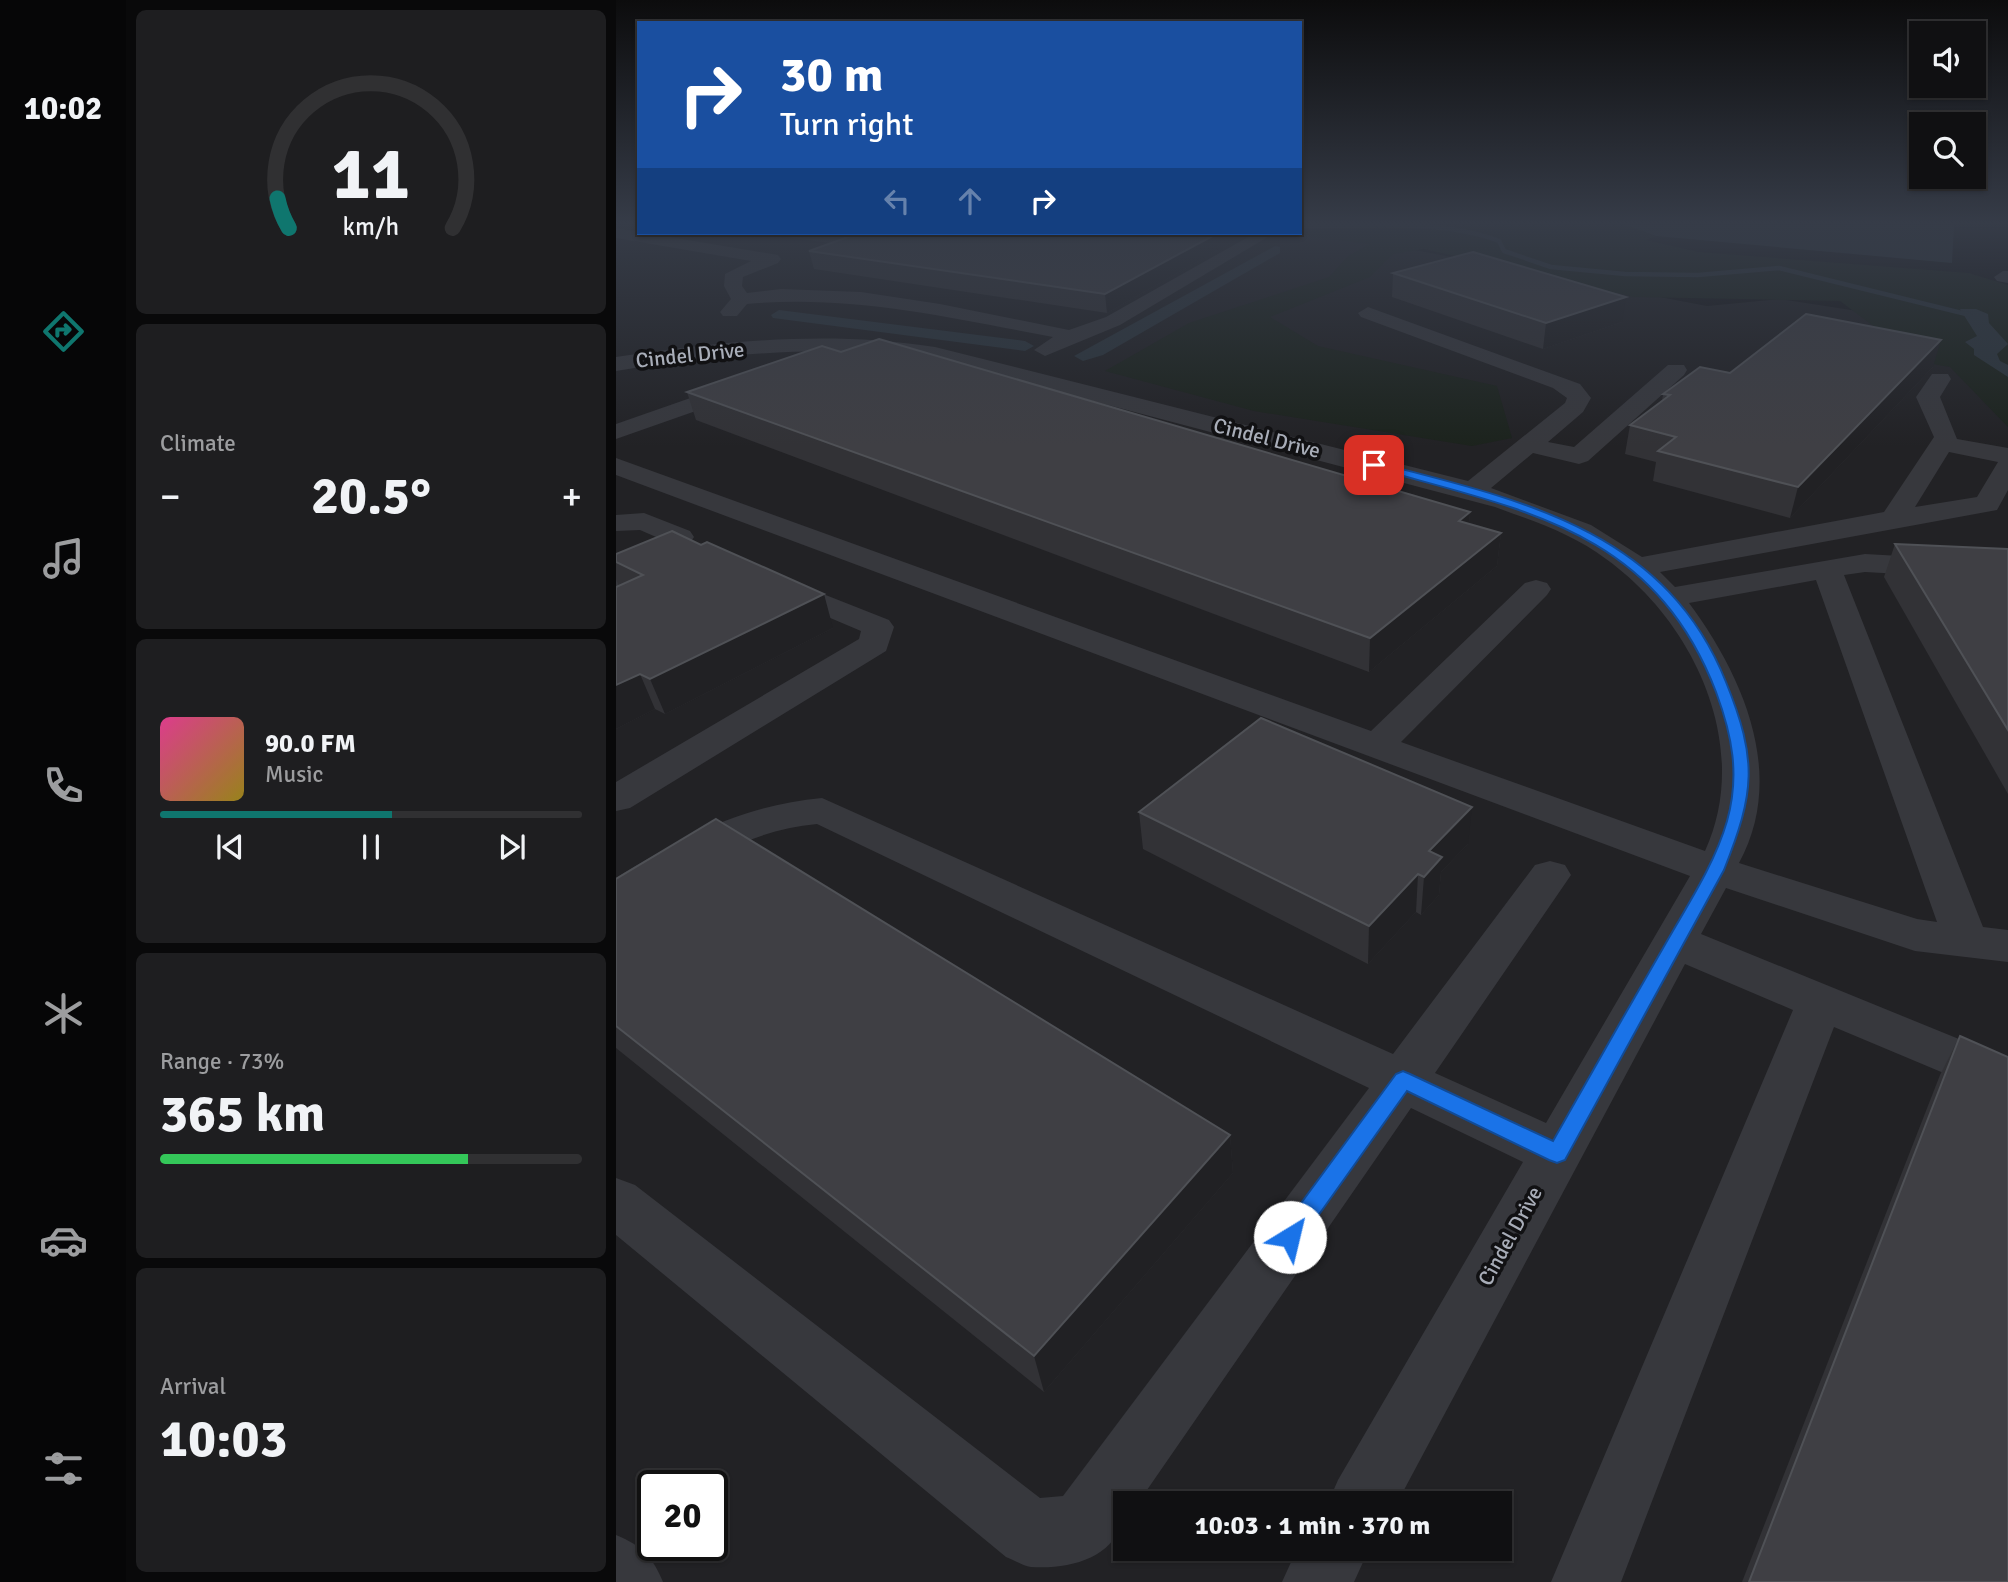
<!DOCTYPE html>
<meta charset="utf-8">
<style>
:root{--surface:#101012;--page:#1e1e20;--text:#f1f3f6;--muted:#9c9d9f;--line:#303032;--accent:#0f766e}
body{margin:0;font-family:Signika,sans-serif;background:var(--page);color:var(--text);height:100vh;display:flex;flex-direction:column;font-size:26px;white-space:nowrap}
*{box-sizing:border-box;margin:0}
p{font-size:23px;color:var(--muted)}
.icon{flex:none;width:38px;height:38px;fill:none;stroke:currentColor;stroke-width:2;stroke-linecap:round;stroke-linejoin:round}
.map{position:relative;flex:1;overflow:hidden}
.drawer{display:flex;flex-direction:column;gap:10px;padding:10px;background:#09090a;width:490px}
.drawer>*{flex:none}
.banner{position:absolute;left:21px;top:21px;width:665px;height:214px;border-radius:0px;box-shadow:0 2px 5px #0004,0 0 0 2px var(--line);background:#1a4fa0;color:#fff;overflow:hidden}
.tools{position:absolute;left:1293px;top:21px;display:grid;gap:14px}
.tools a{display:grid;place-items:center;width:77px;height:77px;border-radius:0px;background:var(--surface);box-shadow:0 2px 5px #0004,0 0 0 2px var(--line);font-size:35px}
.speed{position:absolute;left:21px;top:1470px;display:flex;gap:14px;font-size:35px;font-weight:700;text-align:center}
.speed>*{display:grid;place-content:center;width:91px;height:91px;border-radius:50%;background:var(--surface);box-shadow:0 2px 5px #0004,0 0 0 2px var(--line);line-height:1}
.speed .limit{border:4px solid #111;border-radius:10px;background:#fff;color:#111}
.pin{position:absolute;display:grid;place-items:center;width:60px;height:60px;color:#fff;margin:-30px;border-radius:14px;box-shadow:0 4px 10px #0006}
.me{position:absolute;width:77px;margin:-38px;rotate:36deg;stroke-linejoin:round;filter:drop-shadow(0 0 5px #0008)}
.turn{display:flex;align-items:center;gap:24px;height:147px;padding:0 28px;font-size:32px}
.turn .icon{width:91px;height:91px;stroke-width:2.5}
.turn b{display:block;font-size:49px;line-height:60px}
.lanes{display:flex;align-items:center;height:66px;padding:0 28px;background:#0003;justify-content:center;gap:35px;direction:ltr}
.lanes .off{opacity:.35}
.big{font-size:52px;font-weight:800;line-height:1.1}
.drawer .tile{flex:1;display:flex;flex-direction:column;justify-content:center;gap:10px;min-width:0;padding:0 24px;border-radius:10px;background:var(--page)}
.drawer .dial{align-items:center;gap:0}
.dial svg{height:182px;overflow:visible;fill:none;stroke:var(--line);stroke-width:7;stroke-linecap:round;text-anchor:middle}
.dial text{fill:var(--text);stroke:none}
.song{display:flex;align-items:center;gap:21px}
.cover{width:84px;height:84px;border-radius:10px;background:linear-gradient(135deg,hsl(330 70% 55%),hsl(50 70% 35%))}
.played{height:7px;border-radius:4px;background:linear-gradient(90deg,var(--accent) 55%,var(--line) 55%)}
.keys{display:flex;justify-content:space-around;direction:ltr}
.heat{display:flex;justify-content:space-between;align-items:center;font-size:38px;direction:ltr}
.charge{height:10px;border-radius:5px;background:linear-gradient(90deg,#34c759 73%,var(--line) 0)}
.trip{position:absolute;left:497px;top:1491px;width:399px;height:70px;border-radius:0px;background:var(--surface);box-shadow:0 2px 5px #0004,0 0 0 2px var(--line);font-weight:800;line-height:70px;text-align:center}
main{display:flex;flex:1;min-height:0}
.menu{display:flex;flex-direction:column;width:126px;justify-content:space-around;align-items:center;background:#060607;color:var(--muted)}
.menu .icon{width:49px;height:49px}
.menu .active{color:var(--accent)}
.menu b{font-size:32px;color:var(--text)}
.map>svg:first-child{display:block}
</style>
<main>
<nav class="menu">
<b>10:02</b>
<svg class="icon active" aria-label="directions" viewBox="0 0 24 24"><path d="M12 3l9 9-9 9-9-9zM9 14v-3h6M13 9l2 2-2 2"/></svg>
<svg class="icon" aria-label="music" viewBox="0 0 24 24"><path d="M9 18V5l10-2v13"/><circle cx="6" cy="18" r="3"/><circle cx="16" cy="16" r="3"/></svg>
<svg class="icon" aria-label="phone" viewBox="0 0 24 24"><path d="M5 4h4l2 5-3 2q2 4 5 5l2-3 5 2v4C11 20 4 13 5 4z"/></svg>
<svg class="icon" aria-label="climate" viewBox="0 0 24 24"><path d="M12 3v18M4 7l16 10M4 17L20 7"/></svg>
<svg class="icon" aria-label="car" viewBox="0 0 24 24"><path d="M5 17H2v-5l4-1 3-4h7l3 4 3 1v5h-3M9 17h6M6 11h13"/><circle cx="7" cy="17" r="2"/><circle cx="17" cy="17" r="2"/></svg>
<svg class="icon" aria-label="filters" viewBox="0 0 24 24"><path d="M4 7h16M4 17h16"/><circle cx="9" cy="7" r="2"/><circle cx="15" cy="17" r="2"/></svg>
</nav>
<section class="drawer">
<div class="tile dial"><svg viewBox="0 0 100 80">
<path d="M14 69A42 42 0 1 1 86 69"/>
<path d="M14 69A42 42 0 0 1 9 56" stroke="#0f766e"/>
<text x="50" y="56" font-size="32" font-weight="700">11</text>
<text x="50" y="72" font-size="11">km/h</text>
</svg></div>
<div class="tile"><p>Climate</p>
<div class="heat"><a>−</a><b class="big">20.5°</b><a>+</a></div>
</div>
<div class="tile">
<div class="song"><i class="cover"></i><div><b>90.0 FM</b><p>Music</p></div></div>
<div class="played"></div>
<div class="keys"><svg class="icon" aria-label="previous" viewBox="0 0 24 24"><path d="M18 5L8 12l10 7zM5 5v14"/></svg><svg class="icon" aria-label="pause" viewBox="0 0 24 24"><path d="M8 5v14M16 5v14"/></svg><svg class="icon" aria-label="next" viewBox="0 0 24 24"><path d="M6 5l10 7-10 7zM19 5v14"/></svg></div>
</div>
<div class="tile"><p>Range · 73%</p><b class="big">365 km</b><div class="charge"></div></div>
<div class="tile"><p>Arrival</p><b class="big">10:03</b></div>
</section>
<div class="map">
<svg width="1392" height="1582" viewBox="0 0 1392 1582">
<rect width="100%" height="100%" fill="#161618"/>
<path fill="#222225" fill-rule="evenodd" d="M0,225H23V233H684V228L1091,306L1164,299L1261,314L1392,405V1582H0ZM37,1486H96V1545H37ZM509,1503H884V1549H509Z"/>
<path fill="#1c231d" d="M684,225H1011L1040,236L1030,240L1083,252L1353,273L1392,285V427L1334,367L1305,362L1224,301L1018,297L808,249L777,254L754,277L654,317L702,346L881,386L896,438L856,446L638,411L489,371L573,323L713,277L732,256L754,244L662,233H684Z"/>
<g fill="#2c353c">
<path d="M1011,225H1338L1336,263L1040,236Z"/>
<path d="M1344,309H1360L1372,314L1373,323L1392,344L1381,354L1384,361L1392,365V377L1358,355V349L1349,342L1361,336Z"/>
</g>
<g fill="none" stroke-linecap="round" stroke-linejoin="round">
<path stroke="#2c353c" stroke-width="4.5" d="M684,226C748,227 822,218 883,241L888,251L935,267L1009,274L1082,275L1163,268L1354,315"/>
<g fill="#2c353c" fill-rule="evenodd">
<path d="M659,246L664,247V253L487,355L467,361L458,356Z"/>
<path d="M163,310L409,341L418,346L409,351L157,318L155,315Z"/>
</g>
<g fill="#37383d" fill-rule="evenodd">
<path d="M0,228L162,255L165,259L162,263L127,277L126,286L131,293L165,289L245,292L324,304L453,330L490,317L634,236L632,233L655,235L504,325L429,356L418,350L437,337C335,318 235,294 131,304L121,316H107L104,312L115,299L108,286L109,274L135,261L0,238Z"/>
<path d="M1387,271H1392V283L1381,281L1378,277Z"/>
<path d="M752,307L964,384L975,398L967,412L932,442L958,447L1052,365H1068L1071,370L1068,375L972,461L963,464L917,453L875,488L975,525L1026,557L1268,512L1318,437L1300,397L1316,374H1332L1335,379L1324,397L1341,439L1392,448V490L1381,510L1044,572L1059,587L1249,554L1392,562V580L1249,572L1228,575L1367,927L1392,930V962L1299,951L1110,888L1085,934L1392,1059V1100L1218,1027L1005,1582H935L1177,1010L1069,964L781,1503H712L722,1480L907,1162L795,1108L522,1503H509C509,1554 460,1570 415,1567C407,1566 398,1560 390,1557L0,1235V1178L19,1185L424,1498L447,1496L753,1088L201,824C150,829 108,848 66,875C44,889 24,906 0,913V878C66,837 128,805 206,798L777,1054L919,865L934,861L949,865L955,875L819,1073L930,1123L1074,876L0,475V458L755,731L909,583L920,580L931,583L935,589L931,595L785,742L1089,851C1137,746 1077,621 990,559C957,534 917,521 879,507L318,359C211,343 106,354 0,371V357C107,341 212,330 319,347L852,481L949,403L951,398L937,388L745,317L742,313ZM1333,452L1382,462L1361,497L1299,507ZM1200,580L1321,922L1301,919L1123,863C1171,775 1127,676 1073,603Z"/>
<path d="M123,381L131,383L134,388L131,393L0,439V424Z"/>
<path d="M28,513L74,531L78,537L61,561L0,587V567L41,549L47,540L24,530L0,531V515Z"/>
<path d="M164,577L273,620L278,627L270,651L14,808L0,811V782L243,639L245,631L153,592L149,586L153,580Z"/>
<path d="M0,1535C26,1546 36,1556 47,1582H0Z"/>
<path d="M681,1549H753L738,1582H666Z"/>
</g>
</g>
<g fill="#323236">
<path d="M139,233H630V234L491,313L198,269L193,251L214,243Z"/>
<path d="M777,273L1006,322L927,349L776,297Z"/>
<path d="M225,352L854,512L853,524L885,533L881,566L753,672L80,420L71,392Z"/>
<path d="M1317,367L1174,518L1037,481L1040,462L1009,454L1014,425L1046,401L1047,394L1114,373Z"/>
<path d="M1279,544L1392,549V794L1268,577Z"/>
<path d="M0,554L217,628L49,714L39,709L0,729V587L3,586L0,579Z"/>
<path d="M523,812L852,844L825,872L823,895L805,915L800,912L752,964L527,849Z"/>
<path d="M0,879L614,1135L617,1173L428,1392L0,1048Z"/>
<path d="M1344,1036L1392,1582H1126L1324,1075Z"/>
</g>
<g fill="#212124">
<path d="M602,233H630V234L491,313L489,294Z"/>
<path d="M1010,297L1006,322L927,349L930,323Z"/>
<path d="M1325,340L1317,367L1174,518L1182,487Z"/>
<path d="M854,512L851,544L843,521Z"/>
<path d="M885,533L881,566L753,672L754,638Z"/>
<path d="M208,594L217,628L49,714L34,679Z"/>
<path d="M24,674L39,709L0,729V685Z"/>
<path d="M856,807L852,844L825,872L823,895L805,915L808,877L813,851Z"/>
<path d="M802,874L800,912L752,964L753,926Z"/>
<path d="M614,1135L617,1173L428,1392L418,1356Z"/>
</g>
<g fill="#3f3f44" stroke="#4f5156" stroke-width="2">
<path d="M243,233H602L489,294L193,251Z"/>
<path d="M857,252L1010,297L930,323L777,273Z"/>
<path d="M1190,314L1325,340L1182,487L1042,451L1060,437L1014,425L1054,395L1047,394L1084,367L1114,373Z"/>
<path d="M263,339L854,512L843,521L885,533L754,638L71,392L206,346L225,352Z"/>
<path d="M56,531L85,545L91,542L208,594L34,679L24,674L0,685V587L27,575L0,562V554Z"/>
<path d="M1279,544L1392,549V730Z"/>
<path d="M645,718L856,807L813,851L826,857L808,877L802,874L753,926L523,812Z"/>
<path d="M100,819L614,1135L418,1356L0,1026V879Z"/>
<path d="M1344,1036L1392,1057V1582H1133Z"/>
</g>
<linearGradient id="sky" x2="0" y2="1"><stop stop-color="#0c0c0d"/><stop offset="0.5" stop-color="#363c48"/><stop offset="1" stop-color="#363c48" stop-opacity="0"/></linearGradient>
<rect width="1392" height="446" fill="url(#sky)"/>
<path fill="#1a73e8" stroke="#114b97" stroke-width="2" d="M758,462C902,499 1049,529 1110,682C1142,761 1139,792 1108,870L949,1160L941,1163L933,1160L791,1091L682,1244L674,1247L666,1244L663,1237L666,1229L780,1074L787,1071L794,1074L937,1141C973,1077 1010,1012 1047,948C1070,907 1098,866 1111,821C1124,775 1116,735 1100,692C1037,528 905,510 755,467V463Z"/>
<g text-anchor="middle" stroke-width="7" stroke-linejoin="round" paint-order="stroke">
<g font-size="21" fill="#a8adb8" stroke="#111113">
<text transform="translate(74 355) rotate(-6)" y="7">Cindel Drive</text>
<text transform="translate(651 438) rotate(14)" y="7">Cindel Drive</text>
<text transform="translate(894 1236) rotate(-61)" y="7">Cindel Drive</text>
</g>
</g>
</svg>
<div class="tools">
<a><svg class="icon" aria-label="sound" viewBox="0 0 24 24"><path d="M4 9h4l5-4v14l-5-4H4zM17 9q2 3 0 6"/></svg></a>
<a><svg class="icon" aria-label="search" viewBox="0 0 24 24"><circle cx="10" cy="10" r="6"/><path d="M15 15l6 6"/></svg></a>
</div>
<div class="speed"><div class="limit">20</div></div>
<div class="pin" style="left:758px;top:465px;background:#d93025"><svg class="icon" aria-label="arrive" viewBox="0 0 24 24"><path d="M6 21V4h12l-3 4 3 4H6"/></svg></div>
<svg class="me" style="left:674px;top:1237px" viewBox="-20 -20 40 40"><circle r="19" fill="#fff"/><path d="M0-13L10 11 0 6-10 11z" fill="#1a73e8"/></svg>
<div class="trip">10:03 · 1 min · 370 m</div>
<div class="banner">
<div class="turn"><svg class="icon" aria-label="right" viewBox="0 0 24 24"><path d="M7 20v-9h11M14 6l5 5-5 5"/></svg><div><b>30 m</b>Turn right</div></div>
<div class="lanes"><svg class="icon off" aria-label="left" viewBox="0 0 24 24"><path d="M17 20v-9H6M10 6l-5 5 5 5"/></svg><svg class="icon off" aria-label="ahead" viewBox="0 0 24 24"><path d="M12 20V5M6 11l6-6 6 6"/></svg><svg class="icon" aria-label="right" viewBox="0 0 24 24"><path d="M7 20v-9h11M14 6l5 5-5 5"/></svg></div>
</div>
</div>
</main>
